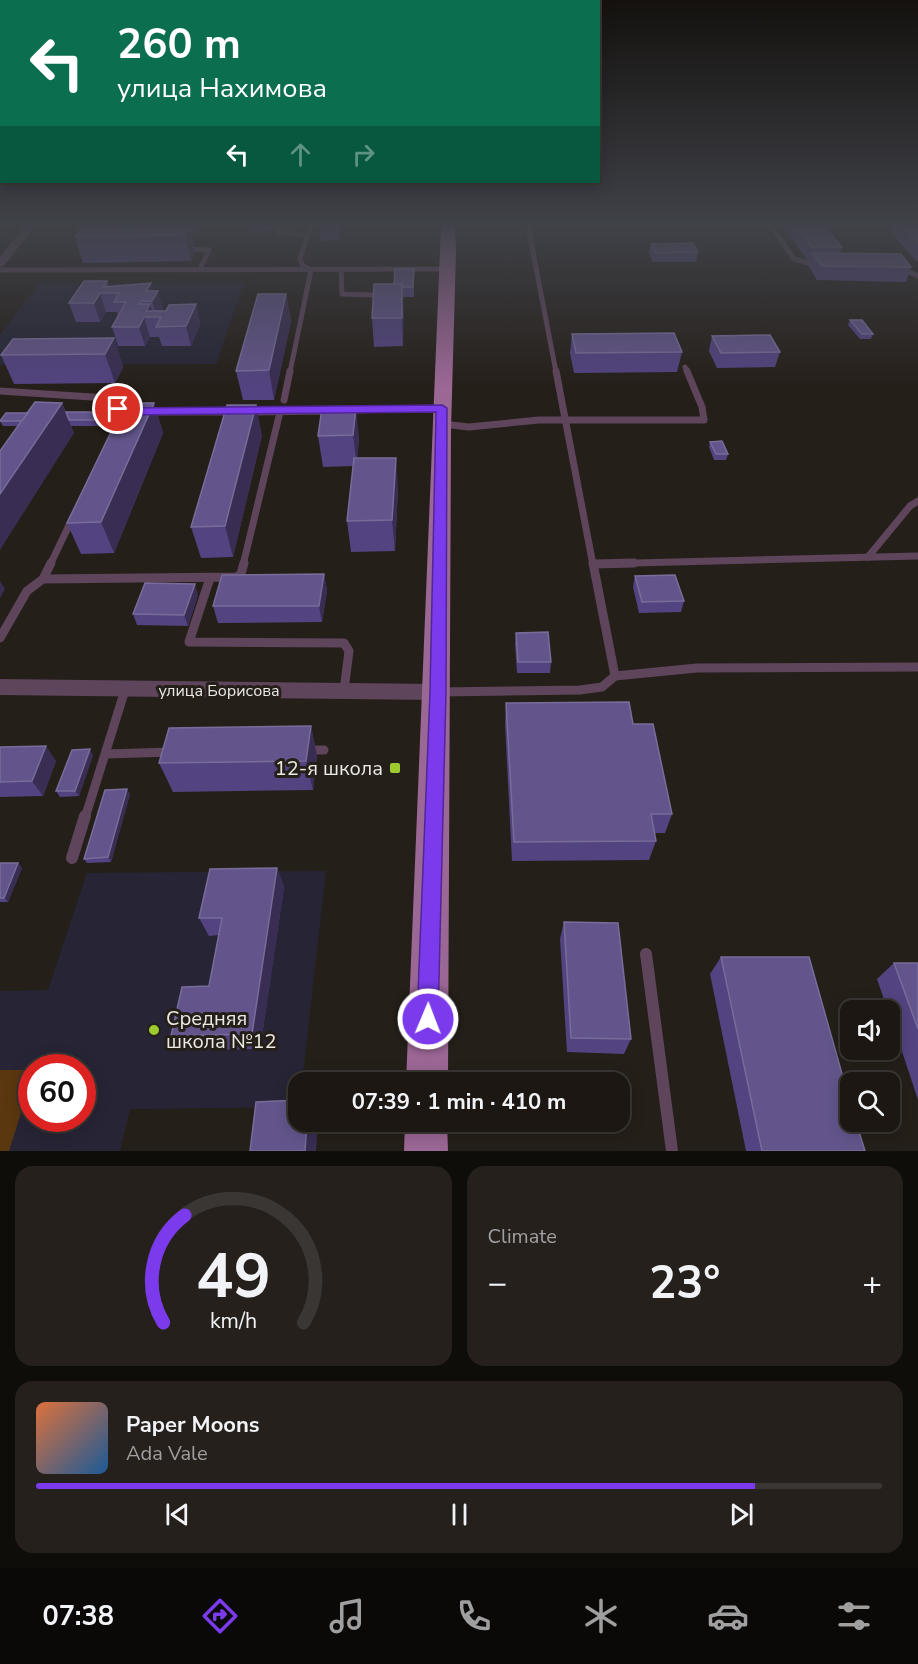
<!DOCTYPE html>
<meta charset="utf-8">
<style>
:root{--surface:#1c1713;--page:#25201c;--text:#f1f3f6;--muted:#a09fa0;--line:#3a3633;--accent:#7c3aed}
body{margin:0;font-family:"Nunito Sans",sans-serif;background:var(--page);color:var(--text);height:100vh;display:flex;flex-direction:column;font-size:22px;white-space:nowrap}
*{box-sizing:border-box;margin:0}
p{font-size:20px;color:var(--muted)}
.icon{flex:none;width:33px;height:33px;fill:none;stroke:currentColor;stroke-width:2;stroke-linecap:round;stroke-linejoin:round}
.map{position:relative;height:1151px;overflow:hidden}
.panel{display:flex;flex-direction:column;gap:15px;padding:15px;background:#0f0d0a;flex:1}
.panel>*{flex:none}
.hud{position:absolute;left:0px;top:0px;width:600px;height:183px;box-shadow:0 3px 15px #0003,0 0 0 2px var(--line);background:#0b6e4f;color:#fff;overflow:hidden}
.tools{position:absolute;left:840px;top:1000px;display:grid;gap:12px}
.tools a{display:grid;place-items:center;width:60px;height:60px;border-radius:12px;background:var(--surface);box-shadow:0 3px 15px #0003,0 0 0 2px var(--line);font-size:30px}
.speed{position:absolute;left:18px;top:1054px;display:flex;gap:12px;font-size:30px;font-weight:700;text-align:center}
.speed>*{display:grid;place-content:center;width:78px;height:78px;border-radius:50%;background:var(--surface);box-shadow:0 3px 15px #0003,0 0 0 2px var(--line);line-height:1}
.speed .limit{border:9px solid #d22;background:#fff;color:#111}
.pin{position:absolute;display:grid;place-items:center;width:51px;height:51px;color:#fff;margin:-26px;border:3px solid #fff;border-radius:50%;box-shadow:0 2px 6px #0007}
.me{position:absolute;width:66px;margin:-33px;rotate:1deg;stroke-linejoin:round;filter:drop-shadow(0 0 4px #0008)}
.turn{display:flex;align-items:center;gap:21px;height:126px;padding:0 18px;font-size:27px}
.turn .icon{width:78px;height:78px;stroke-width:2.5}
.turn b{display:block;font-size:42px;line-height:51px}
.lanes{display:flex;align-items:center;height:57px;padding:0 18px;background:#0003;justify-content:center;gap:30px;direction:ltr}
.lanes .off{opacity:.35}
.big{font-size:45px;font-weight:700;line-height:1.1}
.panel .tile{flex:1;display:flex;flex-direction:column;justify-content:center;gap:9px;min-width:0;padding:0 21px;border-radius:18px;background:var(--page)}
.panel .dial{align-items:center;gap:0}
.dial svg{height:156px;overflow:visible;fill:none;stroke:var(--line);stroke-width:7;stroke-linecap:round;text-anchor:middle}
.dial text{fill:var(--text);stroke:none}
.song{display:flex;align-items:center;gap:18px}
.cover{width:72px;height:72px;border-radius:9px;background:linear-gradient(135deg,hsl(20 70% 55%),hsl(210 70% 35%))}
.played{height:6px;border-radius:3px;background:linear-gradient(90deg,var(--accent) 85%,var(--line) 85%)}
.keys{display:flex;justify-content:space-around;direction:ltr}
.heat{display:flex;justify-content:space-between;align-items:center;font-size:33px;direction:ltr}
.panel .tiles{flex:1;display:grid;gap:15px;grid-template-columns:1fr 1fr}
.tile:last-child{grid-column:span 2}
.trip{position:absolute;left:288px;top:1072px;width:342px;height:60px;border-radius:18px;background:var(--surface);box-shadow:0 3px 15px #0003,0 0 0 2px var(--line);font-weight:700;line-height:60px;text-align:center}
.menu{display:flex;height:96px;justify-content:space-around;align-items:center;background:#0b0908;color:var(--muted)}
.menu .icon{width:42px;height:42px}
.menu .selected{color:var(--accent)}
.menu b{font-size:27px;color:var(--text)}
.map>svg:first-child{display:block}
</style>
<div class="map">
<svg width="918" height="1151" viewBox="0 0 918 1151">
<rect width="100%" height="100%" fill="#251f19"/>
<g fill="#272535" fill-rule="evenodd">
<path d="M39,283H244L216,364L0,365V335Z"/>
<path d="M326,871L302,1083H298V1107L130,1109L120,1151H0V991L48,990L87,873ZM32,1068H82V1119H32Z"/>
</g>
<path fill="#5b370f" d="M0,1070H31V1081L9,1151H0Z"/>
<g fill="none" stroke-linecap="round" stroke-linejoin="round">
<g stroke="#5e455b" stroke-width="5">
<path d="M280,226L278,232L308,235L310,226"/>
<path d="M528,226L556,372"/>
<path d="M771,226L794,259L819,266"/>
<path d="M185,249L209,250L200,269"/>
<path d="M900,268L918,276"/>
<path d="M0,270L450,269"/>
<path d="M341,270L342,294L373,295"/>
<path d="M685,367L687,372"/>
<path d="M290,372L311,270L302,265L300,258L308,235"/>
</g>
<g stroke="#5e455b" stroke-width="7">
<path d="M556,371L593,565"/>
<path d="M0,391L107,398"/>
<path d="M284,400L290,371"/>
<path d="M117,403L118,409L132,412"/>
<path d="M346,410L442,408"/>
<path d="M145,412H234"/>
<path d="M247,412L330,411"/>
<path d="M442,424L469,427L539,420H704L702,407L687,371"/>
<path d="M868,557L910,506L918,501"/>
<path d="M595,564L918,556"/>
<path d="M50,565L73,517"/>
<path d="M243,565L280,412"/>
</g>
<g stroke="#5e455b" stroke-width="9">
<path d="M595,564L634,563"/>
<path d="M210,578L189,642L344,643L349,651L344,690"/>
<path d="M43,579L51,563"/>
<path d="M0,638L27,591L43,579L236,577L241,574L244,563"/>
<path d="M615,676L697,668L918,667"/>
<path d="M440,692L580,690L602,687L615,676L593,563"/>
<path d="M305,750H324"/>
<path d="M106,754L172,752"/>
<path d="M85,818L125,690"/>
</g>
<g stroke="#5e455b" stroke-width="12">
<path d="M72,858L85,816"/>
<path d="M646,954L672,1151"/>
</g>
<g fill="#5e455b" fill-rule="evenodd">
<path d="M25,226H35L4,266L0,267V257Z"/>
<path d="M0,679L438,684L445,687L447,692L445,697L438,700L0,695Z"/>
</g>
<g fill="#9b6795" fill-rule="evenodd">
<path d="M441,226H455L456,251L451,430L448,1083H406Z"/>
<path d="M405,1122H447L448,1151H404Z"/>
</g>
</g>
<g fill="#534380">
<path d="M84,226H122L121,227L201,226L197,232H191L195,252L191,261L83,263L75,237L85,228Z"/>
<path d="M248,226H273L271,231H249Z"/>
<path d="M319,226H343L340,240L320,241Z"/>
<path d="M782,226H824L842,247L839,254L911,267L906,282L817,280L809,267L811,261H808Z"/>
<path d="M892,226H918V261H916L890,231Z"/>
<path d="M651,244L698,252L696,262H653L649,253Z"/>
<path d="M414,279V297H403V346L374,347L372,318L394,284Z"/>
<path d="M107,281L109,287L153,291L163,311L196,304L200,324L191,346H162L159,337H150L145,346H118L112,327L118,316L117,312H106L100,322H76L69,303Z"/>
<path d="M286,294L291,321L274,400H243L236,371Z"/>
<path d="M850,320L873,334L871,339H860L848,325Z"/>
<path d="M572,334L682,352L677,372L574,373L570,353Z"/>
<path d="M712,336L780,352L775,367L717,368L709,351Z"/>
<path d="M114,338L123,367L115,383L14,384L1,355Z"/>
<path d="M62,403L66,412H121L154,403L163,433L114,553L81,554L67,523L114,426H71L74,433L18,426H3L0,421Z"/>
<path d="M322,408L359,437L357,458L398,488L395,551L351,552L347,521L353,466L323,467L318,436Z"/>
<path d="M262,435L233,557L201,558L191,527Z"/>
<path d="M710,442L728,454L726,460H714L709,447Z"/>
<path d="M324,574L327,591L322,622L218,623L213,606Z"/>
<path d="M635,576L684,601L681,612L639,613L633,587Z"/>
<path d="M198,595L188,626L137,625L133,614Z"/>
<path d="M516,633L551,662L550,673H517L515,644Z"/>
<path d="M506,703L633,724L672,814L665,833H654L656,841L649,860L512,861L505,724Z"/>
<path d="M311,726L317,756L313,790L173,792L159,763Z"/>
<path d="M0,747L56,761L43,796L0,797Z"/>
<path d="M93,755L79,796L60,797L56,791Z"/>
<path d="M130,794L111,862L87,863L84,859Z"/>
<path d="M0,863H18L22,868L8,902H0Z"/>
<path d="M277,868L284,887L260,1049L183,1050L171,1036L209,986L219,935L209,936L199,918Z"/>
<path d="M564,922L631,1039L624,1054L567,1052L560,939Z"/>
<path d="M721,957L865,1151H746L710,974Z"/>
<path d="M894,963H918V1100L890,1015V1011H888L877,979Z"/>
</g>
<g fill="#392d53">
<path d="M105,226H122L115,236H108Z"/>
<path d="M189,226L195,252L191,261L185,235Z"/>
<path d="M196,226H201L197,232Z"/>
<path d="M339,226H343L340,240Z"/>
<path d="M151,283L155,297L158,291L163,310L159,317H157L152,301L146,291Z"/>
<path d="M402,284L404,311L403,346L402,318Z"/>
<path d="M100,293L106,312L100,322L94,303Z"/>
<path d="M286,294L291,321L274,400L269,370Z"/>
<path d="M141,301L145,317H144L150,337L145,346L139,327V304Z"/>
<path d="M150,304L154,317L146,311Z"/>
<path d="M196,304L200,324L191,346L186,326Z"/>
<path d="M114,338L123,367L115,383L105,354Z"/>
<path d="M62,403L74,433L0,550V494Z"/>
<path d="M154,403L163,433L114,553L101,522Z"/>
<path d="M256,405L262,435L233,557L225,526Z"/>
<path d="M356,407L359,437L357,466L353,435Z"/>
<path d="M396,458L398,488L395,551L392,520Z"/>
<path d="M324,574L327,591L322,622L319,606Z"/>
<path d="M0,581L5,589L0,598Z"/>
<path d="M195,584L198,595L188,626L184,615Z"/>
<path d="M311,726L317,756L313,790L306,761Z"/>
<path d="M46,746L56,761L43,796L32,781Z"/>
<path d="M90,749L93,755L79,796L75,791Z"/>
<path d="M127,789L130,794L111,862L108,857Z"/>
<path d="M18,863L22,868L8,902L4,898Z"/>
<path d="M277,868L284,887L260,1049L252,1034Z"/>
<path d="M307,1122H318L316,1151H305Z"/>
</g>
<g fill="#63558b" stroke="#786c99" stroke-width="1.5">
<path d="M189,226L185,235L75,237L81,228Z"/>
<path d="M796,226H824L842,247H812Z"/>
<path d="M903,226H918V243Z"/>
<path d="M693,243L698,252L655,253L651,244Z"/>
<path d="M813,253L901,254L911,267L822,266Z"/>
<path d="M395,269H414L413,287H402V284H394Z"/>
<path d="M84,281H107L103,287L151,283L146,291H158L152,301H141L139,304H150L146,311H166L169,305L196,304L186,326L156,327L161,317H144L139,327H112L126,302H114L119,293H100L94,303H69Z"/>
<path d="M374,284H402V318H372Z"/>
<path d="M258,294H286L269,370L236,371Z"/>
<path d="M850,320H862L873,334H862Z"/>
<path d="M674,333L682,352L576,353L572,334Z"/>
<path d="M770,335L780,352L721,353L712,336Z"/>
<path d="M114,338L105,354L1,355L13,339Z"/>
<path d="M35,402L62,403L0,494V451Z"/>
<path d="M125,403H154L101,522L67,523Z"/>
<path d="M227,405H256L225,526L191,527Z"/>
<path d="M356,407L353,435L318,436L322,408Z"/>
<path d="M66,412H121L117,420H69Z"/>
<path d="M6,413H28L22,421H0Z"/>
<path d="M722,441L728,454H716L710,442Z"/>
<path d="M354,458H396L392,520L347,521Z"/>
<path d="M324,574L319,606H213L222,575Z"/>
<path d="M675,575L684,601L642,602L635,576Z"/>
<path d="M145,583L195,584L184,615L133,614Z"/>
<path d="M548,632L551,662H518L516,633Z"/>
<path d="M629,702L633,724H653L672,814H651L656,841L514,842L506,703Z"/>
<path d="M311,726L306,761L159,763L169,728Z"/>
<path d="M46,746L32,781L0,782V747Z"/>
<path d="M90,749L75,791H56L72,750Z"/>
<path d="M127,789L108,857L84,859L105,790Z"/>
<path d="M0,863H18L4,898H0Z"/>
<path d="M277,868L252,1034L171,1036L182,987L209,986L222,918H199L210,869Z"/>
<path d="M564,922L618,923L631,1039L571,1038Z"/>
<path d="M721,957H809L850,1102V1122H856L865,1151H762Z"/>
<path d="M894,963H918V1029Z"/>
<path d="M298,1100V1122H307L305,1151H250L256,1102Z"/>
</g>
<linearGradient id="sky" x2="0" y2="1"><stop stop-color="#14110e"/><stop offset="0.58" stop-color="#404249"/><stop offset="1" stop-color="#404249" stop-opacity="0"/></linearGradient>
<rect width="918" height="387" fill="url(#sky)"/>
<path fill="#7c3aed" stroke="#51269a" stroke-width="1.5" d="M442,405L447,408L446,692L438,1019L435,1026L428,1029L420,1026L417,1019L430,692L436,412L125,415L113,409L118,406L126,408Z"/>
<g fill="#9eca2f" stroke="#251f19" stroke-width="2">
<rect x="389" y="762" width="12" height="12" rx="3"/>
<circle cx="154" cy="1030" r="6"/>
</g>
<g text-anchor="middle" stroke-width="6" stroke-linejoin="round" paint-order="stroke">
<g font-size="16" fill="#ece8e3" stroke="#251f19">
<text x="219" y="696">улица Борисова</text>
</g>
<g font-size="20" fill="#ece8e3" stroke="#251f19" text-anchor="end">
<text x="383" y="775">12-я школа</text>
<text x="166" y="1025" text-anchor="start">Средняя<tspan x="166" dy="23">школа №12</tspan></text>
</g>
</g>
</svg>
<div class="tools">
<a><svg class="icon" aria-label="sound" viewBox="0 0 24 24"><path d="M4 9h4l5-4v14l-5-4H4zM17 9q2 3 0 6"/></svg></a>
<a><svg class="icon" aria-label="search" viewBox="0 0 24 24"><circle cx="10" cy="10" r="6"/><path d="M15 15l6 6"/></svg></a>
</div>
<div class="speed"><div class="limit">60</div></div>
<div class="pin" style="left:118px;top:409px;background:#d93025"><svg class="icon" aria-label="arrive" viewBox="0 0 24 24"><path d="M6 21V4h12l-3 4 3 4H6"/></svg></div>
<svg class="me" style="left:428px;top:1019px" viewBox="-20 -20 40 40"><circle r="17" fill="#7c3aed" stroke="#fff" stroke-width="3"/><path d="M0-11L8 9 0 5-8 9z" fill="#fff"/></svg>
<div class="trip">07:39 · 1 min · 410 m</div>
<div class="hud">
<div class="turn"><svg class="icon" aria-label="left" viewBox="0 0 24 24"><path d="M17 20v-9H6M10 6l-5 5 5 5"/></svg><div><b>260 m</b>улица Нахимова</div></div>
<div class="lanes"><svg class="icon" aria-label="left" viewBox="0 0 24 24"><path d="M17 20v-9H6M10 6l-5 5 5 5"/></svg><svg class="icon off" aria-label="ahead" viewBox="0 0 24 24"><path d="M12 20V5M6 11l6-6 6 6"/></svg><svg class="icon off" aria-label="right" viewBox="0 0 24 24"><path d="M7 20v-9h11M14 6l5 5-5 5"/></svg></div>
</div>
</div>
<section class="panel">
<div class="tiles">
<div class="tile dial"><svg viewBox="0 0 100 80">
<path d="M14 69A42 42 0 1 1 86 69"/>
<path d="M14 69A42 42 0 0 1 25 14" stroke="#7c3aed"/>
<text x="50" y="56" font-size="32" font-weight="700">49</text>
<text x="50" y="72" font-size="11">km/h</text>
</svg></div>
<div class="tile"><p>Climate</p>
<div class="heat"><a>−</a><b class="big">23°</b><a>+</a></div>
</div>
<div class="tile">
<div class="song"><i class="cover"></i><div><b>Paper Moons</b><p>Ada Vale</p></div></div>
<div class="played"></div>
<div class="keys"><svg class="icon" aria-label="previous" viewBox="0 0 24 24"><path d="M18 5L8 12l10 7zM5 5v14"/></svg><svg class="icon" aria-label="pause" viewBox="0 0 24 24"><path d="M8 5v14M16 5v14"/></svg><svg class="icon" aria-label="next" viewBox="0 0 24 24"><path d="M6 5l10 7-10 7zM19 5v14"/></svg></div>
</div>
</div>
</section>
<nav class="menu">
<b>07:38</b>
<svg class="icon selected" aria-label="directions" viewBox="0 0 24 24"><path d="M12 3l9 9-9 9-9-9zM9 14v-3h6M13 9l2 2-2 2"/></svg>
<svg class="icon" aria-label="music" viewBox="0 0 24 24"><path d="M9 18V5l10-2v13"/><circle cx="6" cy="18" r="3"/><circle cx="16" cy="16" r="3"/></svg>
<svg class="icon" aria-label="phone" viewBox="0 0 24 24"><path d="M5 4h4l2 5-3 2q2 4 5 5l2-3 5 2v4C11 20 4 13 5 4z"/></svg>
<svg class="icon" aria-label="climate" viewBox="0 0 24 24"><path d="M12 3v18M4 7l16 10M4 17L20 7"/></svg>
<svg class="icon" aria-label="car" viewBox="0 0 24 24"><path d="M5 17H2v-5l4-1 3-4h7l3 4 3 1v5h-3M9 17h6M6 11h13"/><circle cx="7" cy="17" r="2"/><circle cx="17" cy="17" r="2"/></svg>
<svg class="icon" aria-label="filters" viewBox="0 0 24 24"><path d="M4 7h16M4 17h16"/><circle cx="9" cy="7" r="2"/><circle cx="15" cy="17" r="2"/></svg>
</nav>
